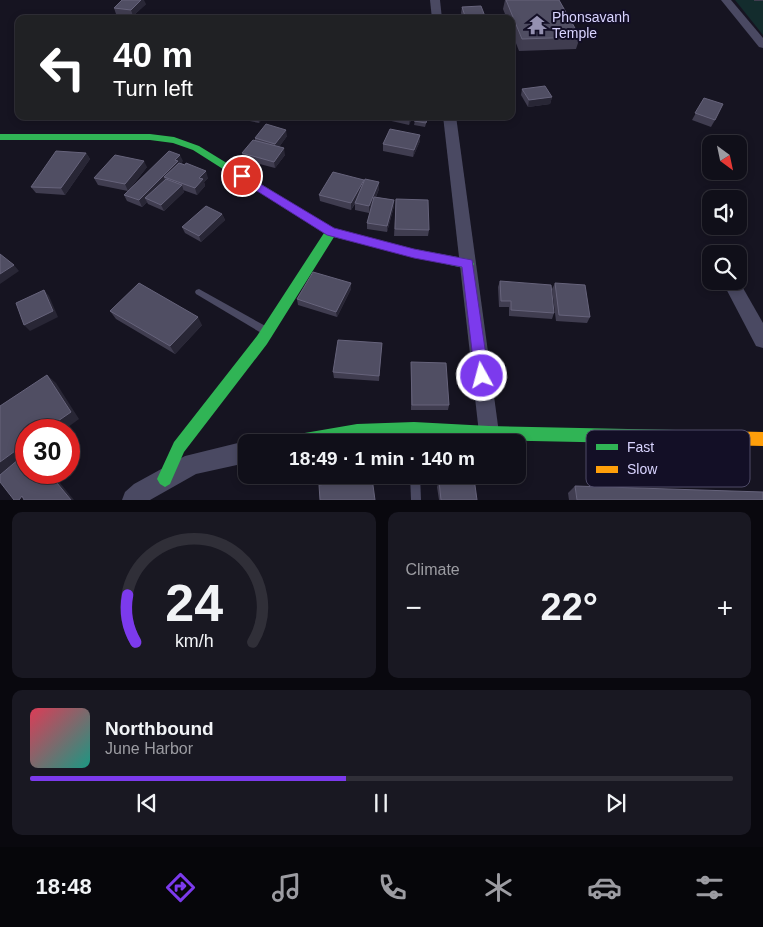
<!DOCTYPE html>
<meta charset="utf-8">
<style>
:root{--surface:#100f19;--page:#191822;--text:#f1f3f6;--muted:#9c9ca2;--line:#302f38;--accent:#7c3aed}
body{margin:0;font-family:Arial,sans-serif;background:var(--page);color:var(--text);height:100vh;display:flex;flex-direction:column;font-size:19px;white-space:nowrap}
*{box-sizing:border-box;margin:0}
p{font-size:16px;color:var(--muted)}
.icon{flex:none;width:28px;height:28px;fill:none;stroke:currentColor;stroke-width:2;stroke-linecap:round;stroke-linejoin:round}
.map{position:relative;height:500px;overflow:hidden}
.details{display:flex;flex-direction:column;gap:12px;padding:12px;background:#09080e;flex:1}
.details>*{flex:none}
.top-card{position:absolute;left:15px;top:15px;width:500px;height:105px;border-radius:10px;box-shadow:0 2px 8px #0003,0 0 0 1px var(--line);background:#202124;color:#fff;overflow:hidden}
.needle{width:32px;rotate:147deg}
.fabs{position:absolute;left:702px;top:135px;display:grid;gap:10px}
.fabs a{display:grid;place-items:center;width:45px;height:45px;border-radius:10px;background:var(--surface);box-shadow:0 2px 8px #0003,0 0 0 1px var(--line);font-size:25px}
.speed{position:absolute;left:15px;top:419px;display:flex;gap:10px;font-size:25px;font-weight:700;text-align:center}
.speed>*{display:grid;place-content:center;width:65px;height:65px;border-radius:50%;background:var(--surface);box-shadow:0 2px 8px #0003,0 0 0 1px var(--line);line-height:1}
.speed .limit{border:8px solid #d22;background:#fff;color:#111}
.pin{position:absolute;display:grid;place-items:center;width:42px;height:42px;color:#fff;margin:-21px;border:2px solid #fff;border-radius:50%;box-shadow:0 1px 5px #0007}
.me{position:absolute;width:55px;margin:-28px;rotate:353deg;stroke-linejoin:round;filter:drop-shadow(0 0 4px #0008)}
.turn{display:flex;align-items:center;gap:18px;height:105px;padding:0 15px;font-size:22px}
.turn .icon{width:65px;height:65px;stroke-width:2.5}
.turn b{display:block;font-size:35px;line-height:42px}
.big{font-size:38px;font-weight:800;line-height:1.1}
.details .tile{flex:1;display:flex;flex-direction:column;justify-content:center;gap:8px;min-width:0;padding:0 18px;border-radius:10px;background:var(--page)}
.details .dial{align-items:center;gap:0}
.dial svg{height:130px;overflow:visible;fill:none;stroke:var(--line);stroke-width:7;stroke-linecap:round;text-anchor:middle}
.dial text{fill:var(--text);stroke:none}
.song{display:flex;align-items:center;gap:15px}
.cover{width:60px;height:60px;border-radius:8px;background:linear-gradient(135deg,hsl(350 70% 55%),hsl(170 70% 35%))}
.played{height:5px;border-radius:2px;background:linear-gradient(90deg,var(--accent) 45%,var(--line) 45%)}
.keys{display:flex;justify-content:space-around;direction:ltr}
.heat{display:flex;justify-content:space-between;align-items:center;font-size:28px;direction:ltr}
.details .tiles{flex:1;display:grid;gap:12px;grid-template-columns:1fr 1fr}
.tile:last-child{grid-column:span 2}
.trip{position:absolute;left:238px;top:434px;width:288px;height:50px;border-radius:10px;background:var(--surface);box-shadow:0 2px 8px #0003,0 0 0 1px var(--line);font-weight:800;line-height:50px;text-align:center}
.dock{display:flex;height:80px;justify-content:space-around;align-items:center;background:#06060a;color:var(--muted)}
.dock .icon{width:35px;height:35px}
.dock .selected{color:var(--accent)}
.dock b{font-size:22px;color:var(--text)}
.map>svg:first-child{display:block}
</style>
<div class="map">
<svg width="763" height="500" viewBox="0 0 763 500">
<rect width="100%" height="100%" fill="#161421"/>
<path fill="#132c2d" d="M735,0H763V35Z"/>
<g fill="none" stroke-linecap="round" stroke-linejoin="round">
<g fill="#4a4962" fill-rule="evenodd">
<path d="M199,289L269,328L270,331L269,334L266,335L263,334L196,294L195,292L196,290Z"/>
<path d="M410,475H420L421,500H411Z"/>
</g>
<g fill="#4a4962" fill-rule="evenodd">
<path d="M430,0H440L442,19H432Z"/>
<path d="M721,0H731L763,38V48L759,47Z"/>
<path d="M443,116H456L499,433L496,440L487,442L482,440L479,433Z"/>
<path d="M722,281H739L763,323V348L756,346Z"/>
<path d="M246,441L249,442H246V463L196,474L150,500H122L125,492L134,484L185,456Z"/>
</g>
<g fill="#30b455" fill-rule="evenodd">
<path d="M0,134H150L174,137L199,146L334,229L414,249L468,259L472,261L474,264L472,267L468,269L414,257L334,237L267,344L184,452L170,484L165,487L160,484L157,479L174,442L257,336L324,233L193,150L173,143L150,140H0Z"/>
<path d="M414,422L489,426L676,430L681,432L683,437L681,442L676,444L489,440L414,436L357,438L332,442H286L288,437L293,435L357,424Z"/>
</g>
<path fill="#ff9f0a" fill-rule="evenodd" d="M676,430L763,432V446L676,444L671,442L669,437L671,432Z"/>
</g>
<g fill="#403d50">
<path d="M505,0H559L580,37L576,49L519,51L511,30V19H507L503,9Z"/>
<rect x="754" y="0" width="9" height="1"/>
<path d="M146,4L133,16L116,14L114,8Z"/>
<path d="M462,7L486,19H463L461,13Z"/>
<path d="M522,89L552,97L550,104L528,107L521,95Z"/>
<path d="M704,98L715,120L711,127L692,120Z"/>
<path d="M239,116H264L259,123L240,119Z"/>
<path d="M387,116H413L409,125L387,120Z"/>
<path d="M416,116H428L425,127L414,125Z"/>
<path d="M287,136L279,147L285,155L275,168L244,160L242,153L255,141V138Z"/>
<path d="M420,141L413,157L383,151V144Z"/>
<path d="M86,153L90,159L65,195L36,193L31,187Z"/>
<path d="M183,161L181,163L208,178L204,182L205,186L197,195L183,190L184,192L164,211L148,204L147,202L142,207L127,201L124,195Z"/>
<path d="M147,167L128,191L98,185L94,178Z"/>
<path d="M364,180V182L379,189L376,197L394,200V206L387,232L367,229V223L372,205L369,213L355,210V204L351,210L320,201L319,195Z"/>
<path d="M396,199L429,230L428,236H394Z"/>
<path d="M222,214L225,220L201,242L185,233L182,227Z"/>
<path d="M500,281L554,313L552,319L509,316V307H499L498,287Z"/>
<path d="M555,283L590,317L587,323L556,321L552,289Z"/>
<path d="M351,289L337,317L298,305L297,299Z"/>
<path d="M110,311L202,325L175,354L116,319Z"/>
<path d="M382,343L379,381L334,378L333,372Z"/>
<path d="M411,362L449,405L448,410H411Z"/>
<path d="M439,481L477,500H439L437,487Z"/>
<path d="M575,486L763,500H569L568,493Z"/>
</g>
<g fill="#282635">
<path d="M141,0H144L146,4L133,16L131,10Z"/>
<path d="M552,97L550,104L528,107L529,100Z"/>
<path d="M258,116H264L259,123L258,117Z"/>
<path d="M410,116H413L409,125L410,118Z"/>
<path d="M286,130L287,136L277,150L275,144Z"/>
<path d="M420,135V141L413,157L414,150Z"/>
<path d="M284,148L285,155L275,168L274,162Z"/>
<path d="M86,153L90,159L65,195L61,188Z"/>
<path d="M180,155L183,161L164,177L166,183L145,198L147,202L142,207L139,200Z"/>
<path d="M144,161L147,167L128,191L125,184Z"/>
<path d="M206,171L208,178L204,182L205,186L197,195L195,188L199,178Z"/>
<path d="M364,180V186L351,210V203Z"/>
<path d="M379,182V189L369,213V206Z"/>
<path d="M182,185L184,192L164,211L161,205Z"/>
<path d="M394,200V206L387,232V226Z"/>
<path d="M222,214L225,220L201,242L199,236Z"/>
<path d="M14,265L19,271L0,284V274Z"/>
<path d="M351,283V289L337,317L336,312Z"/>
<path d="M44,290L49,296L58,317L30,331L24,325Z"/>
<path d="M198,317L202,325L175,354L170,346Z"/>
<path d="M47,375L56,383L79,419L64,430H45Z"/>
<path d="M26,443V457L0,475V462Z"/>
<path d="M48,472H51L74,500H71Z"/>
</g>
<g fill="#504e63" stroke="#66637b">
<path d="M122,0H141L131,10L114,8Z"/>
<path d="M506,0H559L580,37L522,39Z"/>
<path d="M481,6L486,19H466L462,7Z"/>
<path d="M545,86L552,97L529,100L522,89Z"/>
<path d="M704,98L723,104L715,120L695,113Z"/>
<path d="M401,116H410V118Z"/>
<path d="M416,116H428L426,123L414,121Z"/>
<path d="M266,124L286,130L275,144L255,138Z"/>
<path d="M390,129L420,135L414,150L383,144Z"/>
<path d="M253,140L284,148L274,162L242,153Z"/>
<path d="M56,151L86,153L61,188L31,187Z"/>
<path d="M169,151L180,155L175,160L178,161L139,200L124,195Z"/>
<path d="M115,155L144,161L125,184L94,178Z"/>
<path d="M179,163L185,165L186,163L206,171L199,178L203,179L195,188L164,177Z"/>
<path d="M333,172L364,180L351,203L319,195Z"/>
<path d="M166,179L182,185L161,205L145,198Z"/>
<path d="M365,179L379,182L369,206L355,203Z"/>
<path d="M374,197L394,200L387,226L367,223Z"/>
<path d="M396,199L428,200L429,230L395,229Z"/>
<path d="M206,206L222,214L199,236L182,227Z"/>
<path d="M0,254L14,265L0,274Z"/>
<path d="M313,272L351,283L336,312L297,299Z"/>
<path d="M500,281L551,285L554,313L511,310V301H501Z"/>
<path d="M139,283L198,317L170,346L110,311Z"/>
<path d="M555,283L585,285L590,317L559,315Z"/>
<path d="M44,290L53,311L24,325L16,303Z"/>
<path d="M338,340L382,343L379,376L333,372Z"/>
<path d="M411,362L446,363L449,405H412Z"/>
<path d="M47,375L71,412L45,430H26V443L0,462V406Z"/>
<path d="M26,453V472H48L71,500H24L22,496L19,500H14L0,482V475Z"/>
<path d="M372,478L375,500H320L319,485Z"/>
<path d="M474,478L477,500H441L439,481Z"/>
<path d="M575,486L763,492V500H577Z"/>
</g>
<path fill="#7c3aed" stroke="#51269a" d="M242,173L334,228L414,249L472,260L489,376L487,381L482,383L477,381L475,376L462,267L414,258L327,235L238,179L236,176Z"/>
<defs>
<symbol id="temple-bare" viewBox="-9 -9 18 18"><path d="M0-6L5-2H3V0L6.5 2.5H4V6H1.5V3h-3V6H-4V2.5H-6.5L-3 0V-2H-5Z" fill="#9591b1" stroke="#130f26" stroke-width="2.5" paint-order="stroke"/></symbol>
</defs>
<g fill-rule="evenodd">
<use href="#temple-bare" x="523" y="11" width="28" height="28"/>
</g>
<g text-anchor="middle" stroke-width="4" stroke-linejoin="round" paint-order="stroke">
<g font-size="14" fill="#d9d4ff" stroke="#130f26" text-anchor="start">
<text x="552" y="22">Phonsavanh<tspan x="552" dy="16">Temple</tspan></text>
</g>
</g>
<rect x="586" y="430" width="164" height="57" rx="8" fill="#130f26" stroke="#4e4a67" stroke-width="1"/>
<rect x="596" y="444" width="22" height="6" fill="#30b455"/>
<rect x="596" y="466" width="22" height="7" fill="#ff9f0a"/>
<g font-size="14" fill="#d9d4ff">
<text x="627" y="452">Fast</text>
<text x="627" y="474">Slow</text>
</g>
</svg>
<div class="fabs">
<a><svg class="needle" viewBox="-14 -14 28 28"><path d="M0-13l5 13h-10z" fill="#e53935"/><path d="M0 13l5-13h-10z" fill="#9c9ca2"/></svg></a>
<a><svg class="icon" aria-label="sound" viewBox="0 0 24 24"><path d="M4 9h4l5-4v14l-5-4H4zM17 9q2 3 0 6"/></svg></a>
<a><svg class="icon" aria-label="search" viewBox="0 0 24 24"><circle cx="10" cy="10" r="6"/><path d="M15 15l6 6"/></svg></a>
</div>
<div class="speed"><div class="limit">30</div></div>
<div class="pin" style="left:242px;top:176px;background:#d93025"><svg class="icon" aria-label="arrive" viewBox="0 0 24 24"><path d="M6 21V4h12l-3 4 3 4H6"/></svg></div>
<svg class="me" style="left:482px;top:376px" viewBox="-20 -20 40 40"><circle r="17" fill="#7c3aed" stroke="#fff" stroke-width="3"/><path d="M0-11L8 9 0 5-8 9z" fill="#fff"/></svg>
<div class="trip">18:49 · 1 min · 140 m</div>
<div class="top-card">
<div class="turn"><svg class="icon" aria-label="left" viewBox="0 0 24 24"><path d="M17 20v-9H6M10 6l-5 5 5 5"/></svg><div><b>40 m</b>Turn left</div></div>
</div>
</div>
<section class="details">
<div class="tiles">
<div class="tile dial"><svg viewBox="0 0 100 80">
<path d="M14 69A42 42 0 1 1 86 69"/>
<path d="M14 69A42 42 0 0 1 9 40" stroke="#7c3aed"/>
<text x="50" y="56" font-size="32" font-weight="700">24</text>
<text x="50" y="72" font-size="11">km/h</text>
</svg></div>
<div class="tile"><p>Climate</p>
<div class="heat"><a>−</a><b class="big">22°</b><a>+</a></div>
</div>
<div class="tile">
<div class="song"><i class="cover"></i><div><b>Northbound</b><p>June Harbor</p></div></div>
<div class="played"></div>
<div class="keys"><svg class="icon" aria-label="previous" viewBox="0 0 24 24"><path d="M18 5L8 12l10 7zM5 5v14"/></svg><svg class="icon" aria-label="pause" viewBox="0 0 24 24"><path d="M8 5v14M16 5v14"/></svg><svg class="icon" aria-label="next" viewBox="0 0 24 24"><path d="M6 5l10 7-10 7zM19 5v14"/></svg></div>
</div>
</div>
</section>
<nav class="dock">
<b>18:48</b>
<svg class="icon selected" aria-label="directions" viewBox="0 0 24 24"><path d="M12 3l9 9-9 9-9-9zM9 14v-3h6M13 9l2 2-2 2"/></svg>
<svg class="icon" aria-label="music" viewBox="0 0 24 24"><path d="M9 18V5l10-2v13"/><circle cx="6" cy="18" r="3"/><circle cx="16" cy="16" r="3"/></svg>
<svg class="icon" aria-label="phone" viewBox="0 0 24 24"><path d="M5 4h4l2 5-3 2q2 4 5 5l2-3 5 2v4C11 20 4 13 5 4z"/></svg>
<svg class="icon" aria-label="climate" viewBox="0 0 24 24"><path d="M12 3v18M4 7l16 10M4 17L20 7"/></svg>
<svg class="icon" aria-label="car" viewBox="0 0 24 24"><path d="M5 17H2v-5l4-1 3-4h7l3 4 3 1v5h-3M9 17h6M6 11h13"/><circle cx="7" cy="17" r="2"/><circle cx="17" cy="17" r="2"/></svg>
<svg class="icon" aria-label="filters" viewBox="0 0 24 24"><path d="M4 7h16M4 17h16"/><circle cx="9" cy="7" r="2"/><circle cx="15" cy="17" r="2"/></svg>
</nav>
